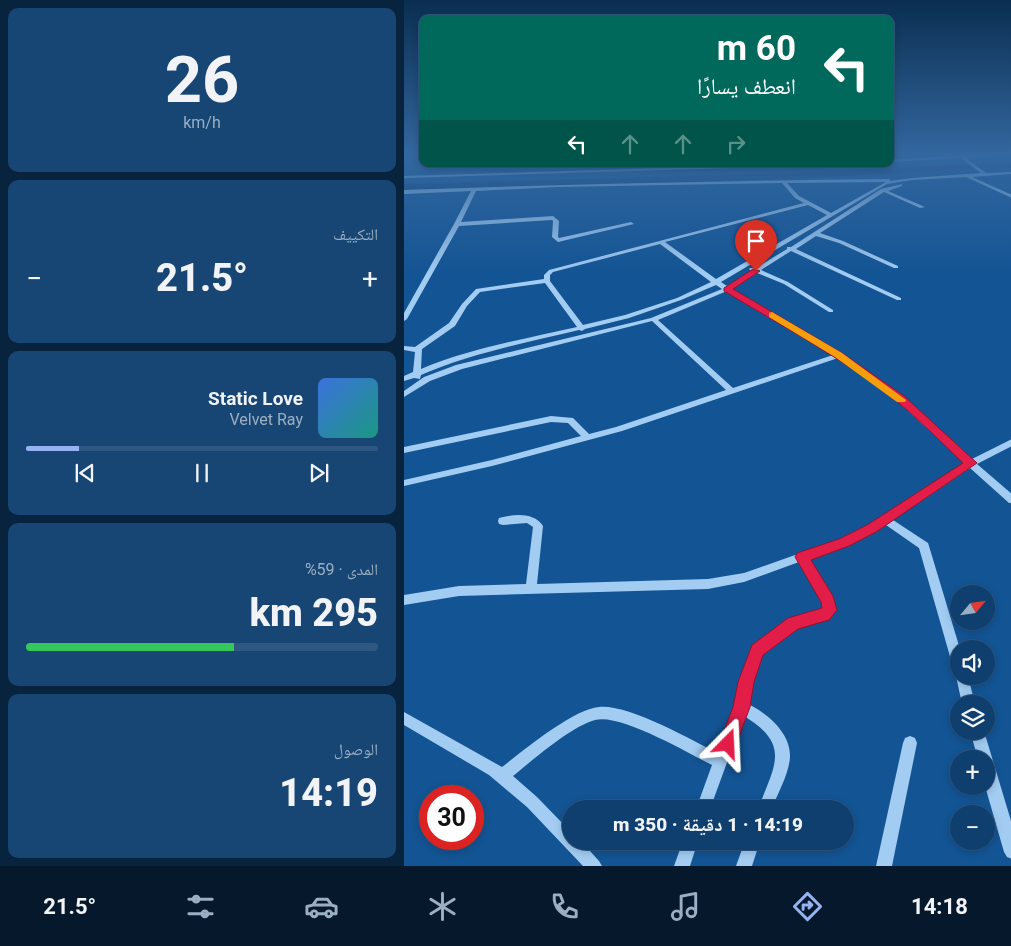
<!DOCTYPE html>
<html lang="ar">
<meta charset="utf-8">
<style>
:root{--surface:#0e3f6f;--page:#174674;--text:#f1f3f6;--muted:#9bafc3;--line:#2e5882;--accent:#95b2f1}
body{margin:0;font-family:Roboto,"Noto Naskh Arabic",sans-serif;background:var(--page);color:var(--text);direction:rtl;height:100vh;display:flex;flex-direction:column;font-size:19px;white-space:nowrap}
*{box-sizing:border-box;margin:0}
p{font-size:16px;color:var(--muted)}
.icon{flex:none;width:28px;height:28px;fill:none;stroke:currentColor;stroke-width:2;stroke-linecap:round;stroke-linejoin:round}
.map{position:relative;flex:1;overflow:hidden;direction:ltr}
.sheet{display:flex;flex-direction:column;gap:8px;padding:8px;background:#08233d;width:404px}
.sheet>*{flex:none}
.guide{position:absolute;left:15px;top:15px;width:475px;height:152px;border-radius:10px;box-shadow:0 2px 8px #0003,0 0 0 1px var(--line);direction:rtl;background:#00695c;color:#fff;overflow:hidden}
.needle{width:32px;rotate:61deg}
.controls{position:absolute;left:546px;top:585px;display:grid;gap:10px}
.controls a{display:grid;place-items:center;width:45px;height:45px;border-radius:50%;background:var(--surface);box-shadow:0 2px 8px #0003,0 0 0 1px var(--line);font-size:25px}
.speed{position:absolute;left:15px;top:785px;display:flex;gap:10px;font-size:25px;font-weight:700;text-align:center}
.speed>*{display:grid;place-content:center;width:65px;height:65px;border-radius:50%;background:var(--surface);box-shadow:0 2px 8px #0003,0 0 0 1px var(--line);line-height:1}
.speed .limit{border:8px solid #d22;background:#fff;color:#111}
.pin{position:absolute;display:grid;place-items:center;width:42px;height:42px;color:#fff;margin:-51px -21px;border-radius:50% 50% 50% 0;rotate:-45deg;box-shadow:0 0 5px #0007}
.pin .icon{rotate:45deg}
.me{position:absolute;width:55px;margin:-28px;rotate:21deg;stroke-linejoin:round;filter:drop-shadow(0 0 4px #0008)}
.turn{display:flex;align-items:center;gap:18px;height:105px;padding:0 15px;font-size:22px}
.turn .icon{width:65px;height:65px;stroke-width:2.5}
.turn b{display:block;font-size:35px;line-height:42px}
.lanes{display:flex;align-items:center;height:48px;padding:0 15px;background:#0003;justify-content:center;gap:25px;direction:ltr}
.lanes .off{opacity:.35}
.big{font-size:38px;font-weight:800;line-height:1.1}
.sheet .card{flex:1;display:flex;flex-direction:column;justify-content:center;gap:8px;min-width:0;padding:0 18px;border-radius:10px;background:var(--page)}
.sheet .dial{align-items:center;gap:0}
.dial b{font-size:65px;line-height:1}
.song{display:flex;align-items:center;gap:15px}
.cover{width:60px;height:60px;border-radius:8px;background:linear-gradient(135deg,hsl(220 70% 55%),hsl(170 70% 35%))}
.played{height:5px;border-radius:2px;background:linear-gradient(90deg,var(--accent) 15%,var(--line) 15%)}
.keys{display:flex;justify-content:space-around;direction:ltr}
.heat{display:flex;justify-content:space-between;align-items:center;font-size:28px;direction:ltr}
.charge{height:8px;border-radius:4px;background:linear-gradient(90deg,#34c759 59%,var(--line) 0)}
.trip{position:absolute;left:158px;top:800px;width:292px;height:50px;border-radius:25px;background:var(--surface);box-shadow:0 2px 8px #0003,0 0 0 1px var(--line);font-weight:800;line-height:50px;text-align:center;direction:rtl}
.tabs{display:flex;height:80px;justify-content:space-around;align-items:center;background:#06192c;color:var(--muted)}
.tabs .icon{width:35px;height:35px}
.tabs .active{color:var(--accent)}
.tabs b{font-size:22px;color:var(--text)}
main{display:flex;flex:1;min-height:0}
.map>svg:first-child{display:block}
</style>
<main>
<div class="map">
<svg width="608" height="866" viewBox="0 0 608 866">
<rect width="100%" height="100%" fill="#135494"/>
<g fill="none" stroke-linecap="round" stroke-linejoin="round">
<g fill="#0c3d70" fill-rule="evenodd">
<path d="M608,162V168L578,169L573,166L578,163Z"/>
<path d="M562,164L567,167L565,169L390,179L0,190V184L390,173Z"/>
</g>
<g fill="#a2ccf2" fill-rule="evenodd">
<path d="M577,154H604L562,158L582,173L608,172V174L568,177L608,195V198L562,177L508,180L483,184L317,282L323,286L347,271L345,269L346,268H352L383,249V247H387L477,189L498,184V186L484,191L521,207L516,208L480,192L416,233L439,241L494,266V268H490L435,243L412,236L392,249L497,298V300H493L387,251L357,270L384,282L429,310V312H425L380,284L353,273L328,289L438,353L499,397L568,459L608,439V446L573,464L608,494V503H605L566,468L489,520L524,543L525,546L556,649L555,676H564L571,704H558L552,676L553,672L551,671L549,667L515,548L482,525C458,541 431,549 405,559C411,570 433,598 431,610C429,623 403,623 394,627C386,630 365,646 359,652C352,660 346,692 344,704C363,713 387,733 386,757C385,774 374,792 368,809H354C370,766 388,745 340,716L306,809H292L308,765C284,753 216,713 191,720C166,727 129,760 109,776L133,797L166,831V841H177L195,861L198,866H179L123,807L85,775L0,725V712L98,767C119,751 169,709 195,707C224,704 286,739 313,753L331,707L336,682L349,646L386,619L416,611L419,608L418,602L395,562L340,582L304,589L55,596L0,605V595L55,586L122,584L129,527L123,523L99,525L95,524L94,521L95,518C110,514 130,512 139,526L133,584L304,579L340,573L436,539L464,526L561,463L493,401L434,358L218,431L88,466L0,486V480L88,460L177,436L164,423L147,422L0,453V447L147,416L169,418L185,434L212,427L322,390L248,321L58,369L26,381L0,397V391L20,377L52,365L247,318L318,289L312,285L277,300L225,318L181,329L178,331L175,330C121,343 68,353 17,375L16,379L10,378L0,381V376L9,372L11,352L0,350V346L11,347L45,323L58,304L72,289L140,279V275L145,270L400,203L391,198L378,183L153,187L72,191L57,222L149,216L155,221L154,237L155,238L227,222L230,224L154,242L148,237L149,221L148,220L55,226L3,319L0,321V313L50,224L67,191L0,194V190C162,184 323,181 484,179H486V181L508,178L577,173L557,158L486,162V160ZM482,182L427,213L395,196L383,183ZM404,205L423,215L312,279L261,242ZM256,244L307,282L273,298L221,315L179,325L146,281V275L149,272ZM141,283L173,327C121,339 67,348 17,369L18,349L51,326L63,306L76,292ZM323,291L429,355L329,388L254,320Z"/>
<path d="M390,164H430L428,165L0,178V176Z"/>
<path d="M566,731H580L608,824V859L603,857L600,852L581,786L582,759H574Z"/>
<path d="M506,736L511,738L513,743L488,866H472L499,743L501,738Z"/>
<path d="M279,841H294L286,866H270Z"/>
<path d="M341,841H356L348,866H332Z"/>
</g>
</g>
<linearGradient id="sky" x2="0" y2="1"><stop stop-color="#0a2e51"/><stop offset="0.56" stop-color="#33679f"/><stop offset="1" stop-color="#33679f" stop-opacity="0"/></linearGradient>
<rect width="608" height="275" fill="url(#sky)"/>
<path fill="#e11d48" stroke="#92132f" d="M349,269L356,271L329,289L438,353L500,396L573,463L472,532L445,546L407,560L429,596L433,610L425,620L394,629L359,655L350,682L346,707L330,750L324,753L317,750L315,744L329,707L334,682L348,645L384,618L418,608L417,602L391,557L393,553L435,539L463,525L559,463C537,442 515,419 491,400C438,358 378,326 320,291V288Z"/>
<path fill="#f59e0b" d="M368,312L438,353L502,400L501,402H493L431,357L365,317V313Z"/>
</svg>
<div class="controls">
<a><svg class="needle" viewBox="-14 -14 28 28"><path d="M0-13l5 13h-10z" fill="#e53935"/><path d="M0 13l5-13h-10z" fill="#9bafc3"/></svg></a>
<a><svg class="icon" aria-label="sound" viewBox="0 0 24 24"><path d="M4 9h4l5-4v14l-5-4H4zM17 9q2 3 0 6"/></svg></a>
<a><svg class="icon" aria-label="layers" viewBox="0 0 24 24"><path d="M12 4l9 5-9 5-9-5zM3 14l9 5 9-5"/></svg></a>
<a>+</a>
<a>−</a>
</div>
<div class="speed"><div class="limit">30</div></div>
<div class="pin" style="left:352px;top:271px;background:#d93025"><svg class="icon" aria-label="arrive" viewBox="0 0 24 24"><path d="M6 21V4h12l-3 4 3 4H6"/></svg></div>
<svg class="me" style="left:324px;top:744px" viewBox="-20 -20 40 40"><path d="M0-17L14 15 0 8-14 15z" fill="#e11d48" stroke="#fff" stroke-width="4"/></svg>
<div class="trip">14:19 · 1 دقيقة · 350 m</div>
<div class="guide">
<div class="turn"><svg class="icon" aria-label="left" viewBox="0 0 24 24"><path d="M17 20v-9H6M10 6l-5 5 5 5"/></svg><div><b>60 m</b>انعطف يسارًا</div></div>
<div class="lanes"><svg class="icon" aria-label="left" viewBox="0 0 24 24"><path d="M17 20v-9H6M10 6l-5 5 5 5"/></svg><svg class="icon off" aria-label="ahead" viewBox="0 0 24 24"><path d="M12 20V5M6 11l6-6 6 6"/></svg><svg class="icon off" aria-label="ahead" viewBox="0 0 24 24"><path d="M12 20V5M6 11l6-6 6 6"/></svg><svg class="icon off" aria-label="right" viewBox="0 0 24 24"><path d="M7 20v-9h11M14 6l5 5-5 5"/></svg></div>
</div>
</div>
<section class="sheet">
<div class="card dial"><b>26</b><p>km/h</p></div>
<div class="card"><p>التكييف</p>
<div class="heat"><a>−</a><b class="big">21.5°</b><a>+</a></div>
</div>
<div class="card">
<div class="song"><i class="cover"></i><div><b>Static Love</b><p>Velvet Ray</p></div></div>
<div class="played"></div>
<div class="keys"><svg class="icon" aria-label="previous" viewBox="0 0 24 24"><path d="M18 5L8 12l10 7zM5 5v14"/></svg><svg class="icon" aria-label="pause" viewBox="0 0 24 24"><path d="M8 5v14M16 5v14"/></svg><svg class="icon" aria-label="next" viewBox="0 0 24 24"><path d="M6 5l10 7-10 7zM19 5v14"/></svg></div>
</div>
<div class="card"><p>المدى · 59%</p><b class="big">295 km</b><div class="charge"></div></div>
<div class="card"><p>الوصول</p><b class="big">14:19</b></div>
</section>
</main>
<nav class="tabs">
<b>14:18</b>
<svg class="icon active" aria-label="directions" viewBox="0 0 24 24"><path d="M12 3l9 9-9 9-9-9zM9 14v-3h6M13 9l2 2-2 2"/></svg>
<svg class="icon" aria-label="music" viewBox="0 0 24 24"><path d="M9 18V5l10-2v13"/><circle cx="6" cy="18" r="3"/><circle cx="16" cy="16" r="3"/></svg>
<svg class="icon" aria-label="phone" viewBox="0 0 24 24"><path d="M5 4h4l2 5-3 2q2 4 5 5l2-3 5 2v4C11 20 4 13 5 4z"/></svg>
<svg class="icon" aria-label="climate" viewBox="0 0 24 24"><path d="M12 3v18M4 7l16 10M4 17L20 7"/></svg>
<svg class="icon" aria-label="car" viewBox="0 0 24 24"><path d="M5 17H2v-5l4-1 3-4h7l3 4 3 1v5h-3M9 17h6M6 11h13"/><circle cx="7" cy="17" r="2"/><circle cx="17" cy="17" r="2"/></svg>
<svg class="icon" aria-label="filters" viewBox="0 0 24 24"><path d="M4 7h16M4 17h16"/><circle cx="9" cy="7" r="2"/><circle cx="15" cy="17" r="2"/></svg>
<b>21.5°</b>
</nav>
